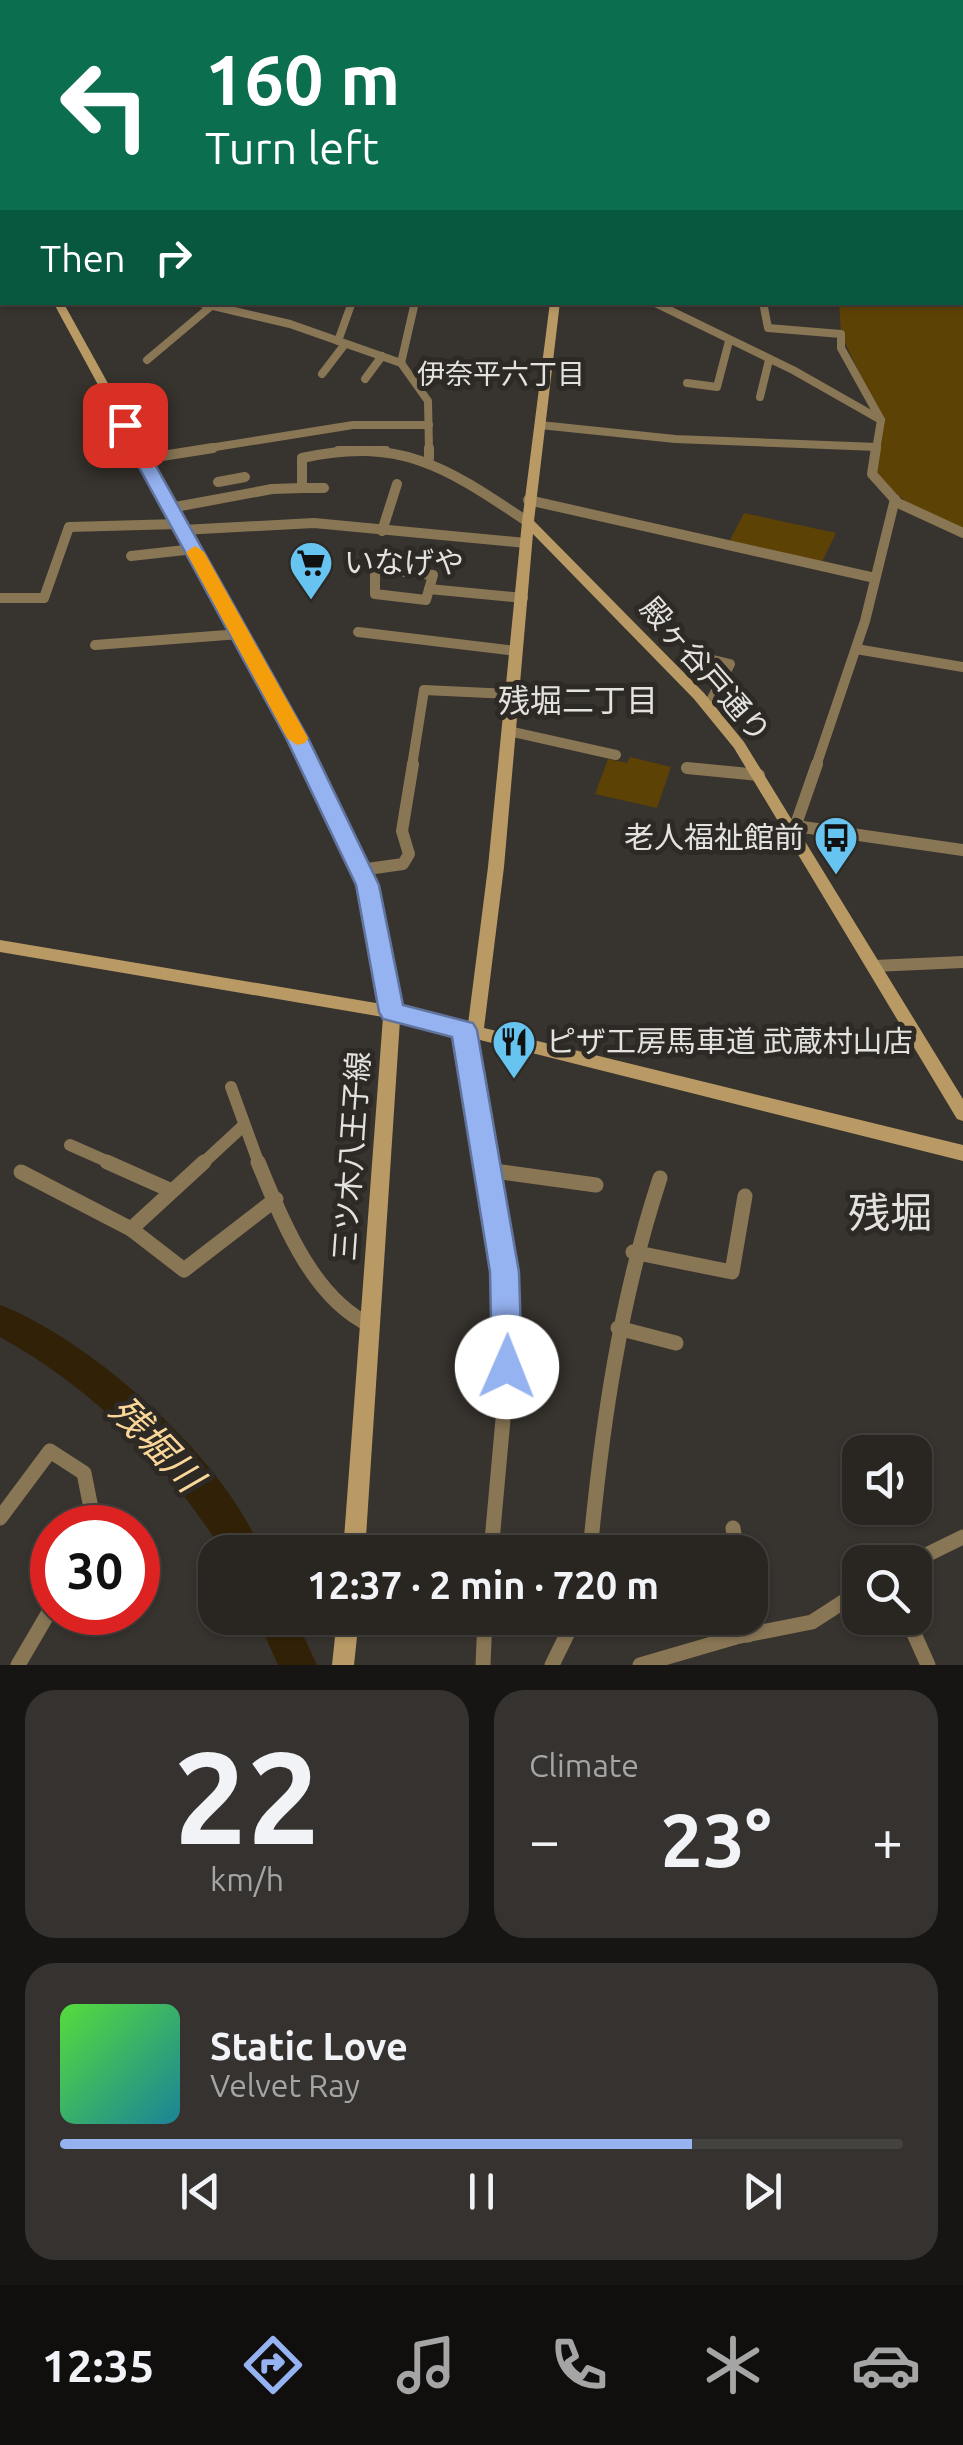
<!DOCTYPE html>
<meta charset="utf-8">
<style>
:root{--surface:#292622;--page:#35322f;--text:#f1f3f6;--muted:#a5a5a5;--line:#454340;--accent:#95b2f1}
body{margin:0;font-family:Ubuntu,"Noto Sans JP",sans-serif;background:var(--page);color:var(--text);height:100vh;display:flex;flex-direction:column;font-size:38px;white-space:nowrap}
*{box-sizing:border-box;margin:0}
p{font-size:32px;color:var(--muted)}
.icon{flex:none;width:55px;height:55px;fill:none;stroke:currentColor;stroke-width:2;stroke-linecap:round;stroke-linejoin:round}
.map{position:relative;height:1665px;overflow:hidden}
.details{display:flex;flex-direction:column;gap:25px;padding:25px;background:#171513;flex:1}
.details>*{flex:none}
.banner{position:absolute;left:0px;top:0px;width:965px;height:305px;box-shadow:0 2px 8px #0004,0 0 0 2px var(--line);background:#0b6e4f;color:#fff;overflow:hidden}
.buttons{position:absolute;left:842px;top:1435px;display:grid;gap:20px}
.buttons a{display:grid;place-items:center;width:90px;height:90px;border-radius:20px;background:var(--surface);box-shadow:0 2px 8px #0004,0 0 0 2px var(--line);font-size:50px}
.speed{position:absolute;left:30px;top:1505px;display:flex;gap:20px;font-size:50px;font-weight:700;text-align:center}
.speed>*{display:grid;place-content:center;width:130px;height:130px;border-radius:50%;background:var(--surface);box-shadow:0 2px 8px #0004,0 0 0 2px var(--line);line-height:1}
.speed .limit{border:15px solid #d22;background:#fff;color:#111}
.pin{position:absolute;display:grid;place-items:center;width:85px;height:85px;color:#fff;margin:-42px;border-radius:20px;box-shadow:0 5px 15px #0006}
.me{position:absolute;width:110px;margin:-55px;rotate:1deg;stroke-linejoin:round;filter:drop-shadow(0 0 8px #0008)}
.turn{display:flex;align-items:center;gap:35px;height:210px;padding:0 40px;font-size:45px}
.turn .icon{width:130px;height:130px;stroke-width:2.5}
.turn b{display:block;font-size:70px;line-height:85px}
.then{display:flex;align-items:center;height:95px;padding:0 40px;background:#0003;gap:20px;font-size:38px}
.big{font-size:75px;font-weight:700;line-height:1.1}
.details .tile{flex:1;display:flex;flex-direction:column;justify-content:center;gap:15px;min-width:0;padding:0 35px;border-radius:30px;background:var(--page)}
.details .dial{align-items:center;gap:0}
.dial b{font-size:130px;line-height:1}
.song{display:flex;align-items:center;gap:30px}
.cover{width:120px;height:120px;border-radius:15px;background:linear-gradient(135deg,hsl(110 70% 55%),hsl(190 70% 35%))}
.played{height:10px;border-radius:5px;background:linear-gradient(90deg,var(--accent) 75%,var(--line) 75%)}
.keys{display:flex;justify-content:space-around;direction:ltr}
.heat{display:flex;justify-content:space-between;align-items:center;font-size:55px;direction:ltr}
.details .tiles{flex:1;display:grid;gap:25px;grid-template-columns:1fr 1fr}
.tile:last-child{grid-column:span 2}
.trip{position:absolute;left:198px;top:1535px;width:570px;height:100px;border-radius:30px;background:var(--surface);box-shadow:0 2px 8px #0004,0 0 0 2px var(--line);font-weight:700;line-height:100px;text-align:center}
.tabs{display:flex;height:160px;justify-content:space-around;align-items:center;background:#100f0e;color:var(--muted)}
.tabs .icon{width:70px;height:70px}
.tabs .selected{color:var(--accent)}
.tabs b{font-size:45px;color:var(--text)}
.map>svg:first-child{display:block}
</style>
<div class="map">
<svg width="963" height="1665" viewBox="0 0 963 1665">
<rect width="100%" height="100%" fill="#37332e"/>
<g fill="#5d4205">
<path d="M621,0H963V529L924,516L872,474L881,420L841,334L839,303L962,302V2Z"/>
<path d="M744,513L836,533L822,562L729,542Z"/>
<path d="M630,757L671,767L657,808L595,794L608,759L627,763Z"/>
</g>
<path fill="#8c6927" d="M129,0H504L505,2H127Z"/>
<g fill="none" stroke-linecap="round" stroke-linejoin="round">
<g fill="#312207" fill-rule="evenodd">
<path d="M0,1305C90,1339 228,1461 261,1552H223C166,1461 93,1389 0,1337Z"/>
<path d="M257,1618H295L317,1665H278Z"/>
</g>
<g stroke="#897655" stroke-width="6">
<path d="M0,0L50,1"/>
<path d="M0,93V100"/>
</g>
<g stroke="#897655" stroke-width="8">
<path d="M196,302L290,324L401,363L428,401L429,450"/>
<path d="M653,302L793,370L881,420"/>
<path d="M763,302L768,328L841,334V348L881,420L876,450"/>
<path d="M338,341L352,302"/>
<path d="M147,360L216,302"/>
<path d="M401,363L415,302"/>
<path d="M322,374L345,344"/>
<path d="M365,379L382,356"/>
<path d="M687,383L717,387L729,341"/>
<path d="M760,397L769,360"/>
<path d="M540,425L675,439L877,447"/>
<path d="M197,450L353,425H429"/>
<path d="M338,450H386"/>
</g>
<g stroke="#897655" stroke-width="10">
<path d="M429,448V458"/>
<path d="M876,448L872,474L898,503L963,533"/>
<path d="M143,459L213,448"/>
<path d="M218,482L245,477"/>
<path d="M302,488H324"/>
<path d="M528,500L875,578"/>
<path d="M170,508L272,489L302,488V458C402,436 447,468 528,522"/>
<path d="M182,530L314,523L526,543"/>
<path d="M382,531L397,484"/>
<path d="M131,556L194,549"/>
<path d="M375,569L433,575L426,600L375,594Z"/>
<path d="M429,589L523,598"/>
<path d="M0,598H44L69,527L178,524"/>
<path d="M358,632L517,651"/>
<path d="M95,645L240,634"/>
<path d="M856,649L963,667"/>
<path d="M708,706L730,664L713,660"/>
<path d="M508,731L616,755"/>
<path d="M412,766L424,690L512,694"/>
<path d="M816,766L865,621L895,499"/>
</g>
<g stroke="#897655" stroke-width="12">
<path d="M687,768L759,775"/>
<path d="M796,826L963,850"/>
<path d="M794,830L817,764"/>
<path d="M360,870L403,864L409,854L402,831L413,764"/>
<path d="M874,966L963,962"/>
<path d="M464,1030L486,1164"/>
<path d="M231,1087L259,1164"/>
<path d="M70,1145L113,1164"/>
<path d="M202,1164L242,1127"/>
</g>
<g stroke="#897655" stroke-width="15">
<path d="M107,1162L172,1191"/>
<path d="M204,1162L131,1229L184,1270L276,1199"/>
<path d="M258,1162C282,1219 311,1297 370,1325"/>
<path d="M486,1162L510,1342L491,1552"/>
<path d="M487,1170L596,1185"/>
<path d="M21,1172L131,1229"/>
<path d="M633,1252L732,1272L745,1196"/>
<path d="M618,1328L676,1343"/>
<path d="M0,1518L50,1451L84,1473L95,1528"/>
<path d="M733,1528L737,1552"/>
<path d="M590,1552C602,1424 620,1300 660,1178"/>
<path d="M912,1562L963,1537"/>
<path d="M746,1618L748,1635"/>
<path d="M907,1618L928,1665"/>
<path d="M18,1665L52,1607"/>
<path d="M483,1665L485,1618"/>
<path d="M552,1665L575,1618"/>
<path d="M640,1665L736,1637L812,1622L860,1591"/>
</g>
<g fill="#b99a65" fill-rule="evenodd">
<rect x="0" y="50" width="2" height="4"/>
<path d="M0,190L2,191V200L0,199Z"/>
<rect x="0" y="284" width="2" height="6"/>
<path d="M53,302H63L304,738L375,885L399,1007L468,1024L488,867L522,522L550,302H560L534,521L704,693L744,742L963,1099V1121L957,1119L734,748L694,699L533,534L504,867L484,1028L963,1145V1161L400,1020L365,1552H343L383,1017L0,952V940L382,1004L359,885L290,738Z"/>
<path d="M337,1618H359L354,1665H332Z"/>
</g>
</g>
<path fill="#95b2f1" stroke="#61749d" stroke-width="2.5" d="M125,420L133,425L308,738L379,885L403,1005L473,1023L477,1030L519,1272L522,1367L518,1377L507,1381L497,1377L492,1367L490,1272L452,1037L383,1019L379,1012L356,885L286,738L116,425Z"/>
<path fill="#f59e0b" d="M195,546L204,552L308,738L305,743L297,745L287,738L186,552Z"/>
<defs>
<symbol id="supermarket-pin" viewBox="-11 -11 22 30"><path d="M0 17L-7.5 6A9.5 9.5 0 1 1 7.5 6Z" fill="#67c4f0" stroke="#2d2924"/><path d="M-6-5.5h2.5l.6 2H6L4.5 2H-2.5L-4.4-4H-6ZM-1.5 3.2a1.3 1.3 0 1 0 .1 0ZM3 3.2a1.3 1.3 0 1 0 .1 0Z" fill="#111"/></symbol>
<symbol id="bus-pin" viewBox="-11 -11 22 30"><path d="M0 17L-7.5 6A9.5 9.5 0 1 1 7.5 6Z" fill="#67c4f0" stroke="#2d2924"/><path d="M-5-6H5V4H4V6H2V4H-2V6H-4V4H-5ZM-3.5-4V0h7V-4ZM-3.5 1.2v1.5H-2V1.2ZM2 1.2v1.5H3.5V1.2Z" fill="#111"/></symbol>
<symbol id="restaurant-pin" viewBox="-11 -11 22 30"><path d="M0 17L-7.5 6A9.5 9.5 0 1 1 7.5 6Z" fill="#67c4f0" stroke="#2d2924"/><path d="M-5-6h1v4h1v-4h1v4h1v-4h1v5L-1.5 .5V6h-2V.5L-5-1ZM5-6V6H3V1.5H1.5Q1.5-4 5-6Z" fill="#111"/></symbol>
</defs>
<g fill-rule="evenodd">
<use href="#supermarket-pin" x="286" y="538" width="50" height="68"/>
<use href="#bus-pin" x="811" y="813" width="50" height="68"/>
<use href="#restaurant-pin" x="489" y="1017" width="50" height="68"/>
</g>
<g text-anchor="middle" stroke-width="10" stroke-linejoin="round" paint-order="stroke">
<g font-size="28" fill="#e4e2de" stroke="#2d2924">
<text x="501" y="384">伊奈平六丁目</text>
</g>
<g font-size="30" fill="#e4e2de" stroke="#2d2924" text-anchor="start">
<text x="344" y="573">いなげや</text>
<text x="804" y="848" text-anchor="end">老人福祉館前</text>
<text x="546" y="1052">ピザ工房馬車道 武蔵村山店</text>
</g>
<g font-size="30" fill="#e4e2de" stroke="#2d2924">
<text transform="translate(705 670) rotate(49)" y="10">殿ヶ谷戸通り</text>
<text transform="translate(352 1156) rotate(-86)" y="10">三ツ木八王子線</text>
</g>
<g font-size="32" fill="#e4e2de" stroke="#2d2924">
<text x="578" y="712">残堀二丁目</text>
</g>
<g font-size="38" font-style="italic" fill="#fad799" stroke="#2d2924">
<text transform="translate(156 1444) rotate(46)" y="13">残堀川</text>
</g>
<g font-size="42" fill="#e4e2de" stroke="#2d2924">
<text x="890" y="1228">残堀</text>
</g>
</g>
</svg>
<div class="buttons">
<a><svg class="icon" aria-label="sound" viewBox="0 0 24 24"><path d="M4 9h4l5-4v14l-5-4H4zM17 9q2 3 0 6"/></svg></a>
<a><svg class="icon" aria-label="search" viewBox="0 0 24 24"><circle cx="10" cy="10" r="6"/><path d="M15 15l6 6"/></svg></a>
</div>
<div class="speed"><div class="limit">30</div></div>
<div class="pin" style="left:125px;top:425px;background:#d93025"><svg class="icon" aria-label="arrive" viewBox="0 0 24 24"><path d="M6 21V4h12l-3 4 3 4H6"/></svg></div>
<svg class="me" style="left:507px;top:1367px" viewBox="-20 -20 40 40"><circle r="19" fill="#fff"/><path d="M0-13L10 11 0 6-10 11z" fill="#95b2f1"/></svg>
<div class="trip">12:37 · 2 min · 720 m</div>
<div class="banner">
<div class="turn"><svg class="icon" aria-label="left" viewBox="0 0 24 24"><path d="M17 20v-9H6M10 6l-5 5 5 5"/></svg><div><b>160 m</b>Turn left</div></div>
<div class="then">Then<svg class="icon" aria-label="right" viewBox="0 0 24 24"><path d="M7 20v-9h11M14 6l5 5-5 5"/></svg></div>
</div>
</div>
<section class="details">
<div class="tiles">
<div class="tile dial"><b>22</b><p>km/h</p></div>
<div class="tile"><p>Climate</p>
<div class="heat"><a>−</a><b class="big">23°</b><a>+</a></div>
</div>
<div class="tile">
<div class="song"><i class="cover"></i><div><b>Static Love</b><p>Velvet Ray</p></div></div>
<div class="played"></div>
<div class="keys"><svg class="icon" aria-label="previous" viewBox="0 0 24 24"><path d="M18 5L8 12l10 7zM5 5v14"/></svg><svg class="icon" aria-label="pause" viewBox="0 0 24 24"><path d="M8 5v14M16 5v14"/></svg><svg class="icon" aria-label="next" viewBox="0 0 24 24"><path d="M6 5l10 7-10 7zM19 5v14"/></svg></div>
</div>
</div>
</section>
<nav class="tabs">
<b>12:35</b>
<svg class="icon selected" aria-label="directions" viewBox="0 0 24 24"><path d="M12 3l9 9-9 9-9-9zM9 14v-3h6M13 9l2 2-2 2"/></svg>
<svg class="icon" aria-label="music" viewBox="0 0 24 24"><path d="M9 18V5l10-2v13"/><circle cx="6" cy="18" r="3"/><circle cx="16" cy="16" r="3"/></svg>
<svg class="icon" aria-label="phone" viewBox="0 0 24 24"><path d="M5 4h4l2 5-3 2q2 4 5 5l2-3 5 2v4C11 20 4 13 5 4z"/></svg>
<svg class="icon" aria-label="climate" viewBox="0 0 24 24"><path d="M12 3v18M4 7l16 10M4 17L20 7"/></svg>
<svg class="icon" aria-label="car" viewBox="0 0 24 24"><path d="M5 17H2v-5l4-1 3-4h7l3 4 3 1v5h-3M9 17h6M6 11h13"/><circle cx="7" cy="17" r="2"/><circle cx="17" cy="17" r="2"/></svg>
</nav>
